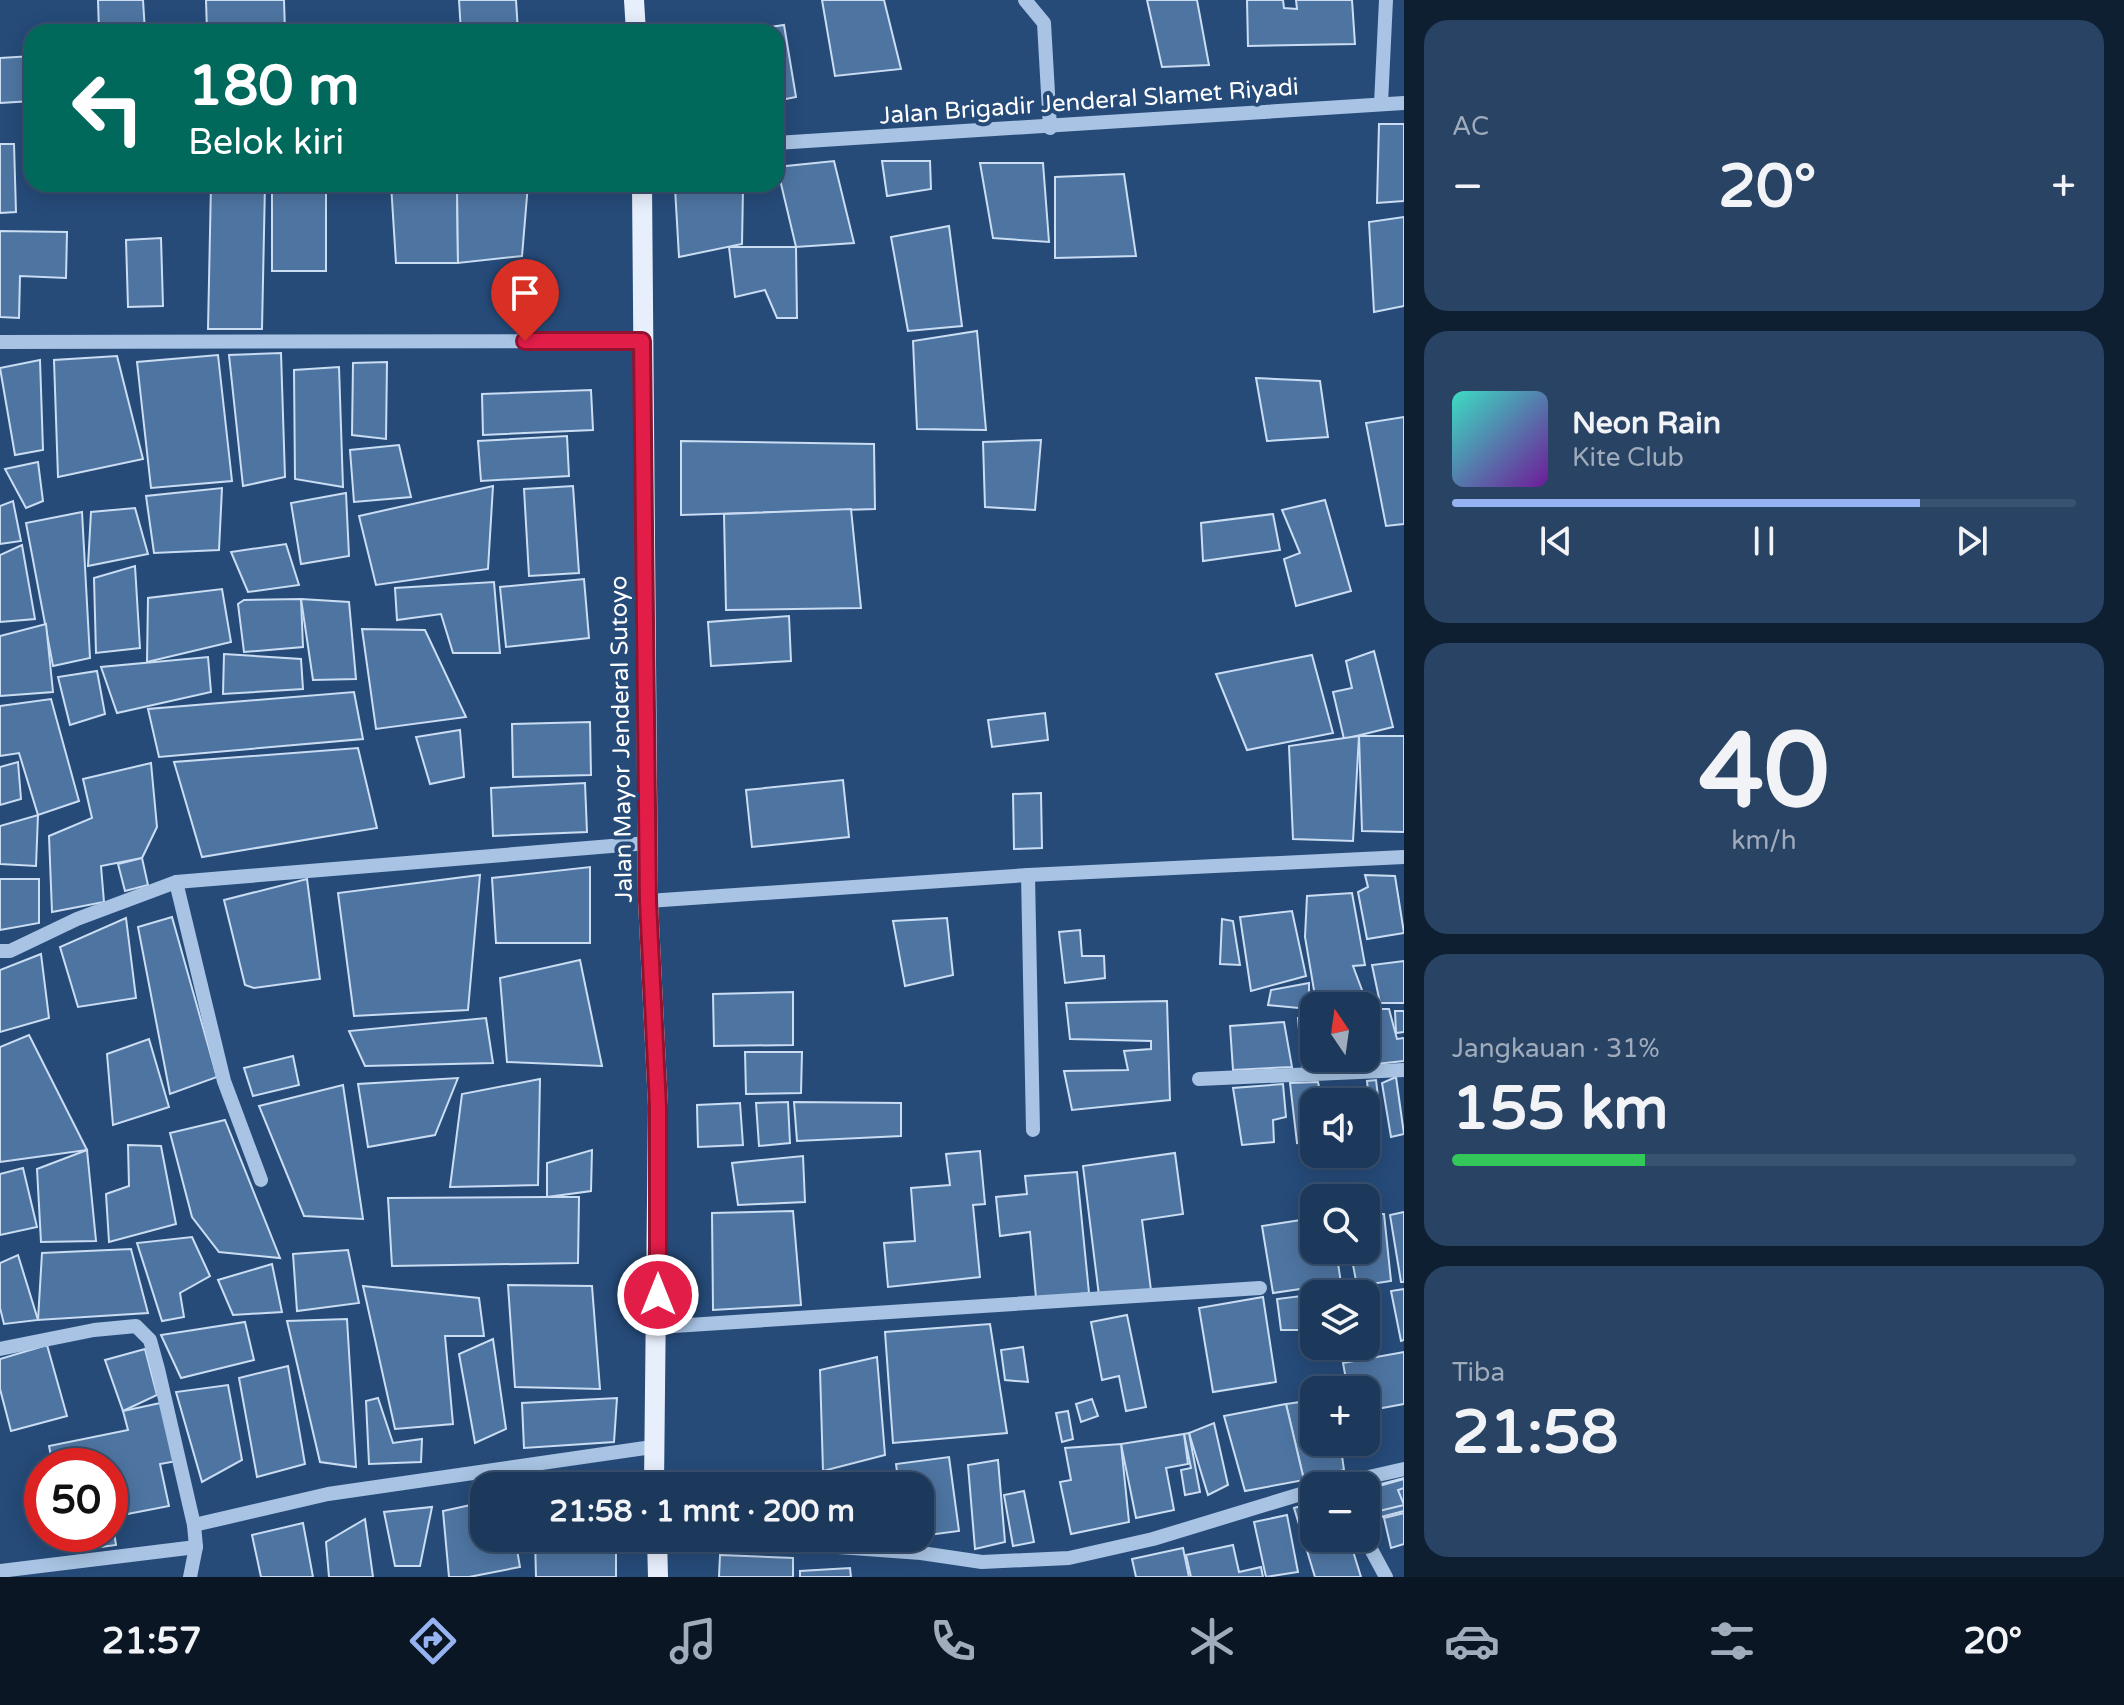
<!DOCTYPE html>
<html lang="id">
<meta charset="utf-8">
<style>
:root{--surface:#1c385b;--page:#294364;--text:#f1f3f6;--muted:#a0acbb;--line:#3a5271;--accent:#95b2f1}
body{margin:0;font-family:"Varela Round",sans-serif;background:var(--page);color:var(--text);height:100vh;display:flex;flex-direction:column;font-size:30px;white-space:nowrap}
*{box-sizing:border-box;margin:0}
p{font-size:26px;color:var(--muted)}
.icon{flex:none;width:44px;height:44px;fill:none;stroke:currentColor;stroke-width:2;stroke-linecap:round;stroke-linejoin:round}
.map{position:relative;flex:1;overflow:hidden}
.side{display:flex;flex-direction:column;gap:20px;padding:20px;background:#0f1f32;width:720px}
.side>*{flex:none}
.guide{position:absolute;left:24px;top:24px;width:760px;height:168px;border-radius:24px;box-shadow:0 4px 20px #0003,0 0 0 2px var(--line);background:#00695c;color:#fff;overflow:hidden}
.needle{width:52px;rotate:347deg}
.fabs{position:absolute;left:1300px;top:992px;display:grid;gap:16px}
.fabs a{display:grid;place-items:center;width:80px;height:80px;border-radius:16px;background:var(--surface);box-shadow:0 4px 20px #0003,0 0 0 2px var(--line);font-size:40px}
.speed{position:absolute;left:24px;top:1448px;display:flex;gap:16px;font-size:40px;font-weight:700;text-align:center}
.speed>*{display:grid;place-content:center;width:104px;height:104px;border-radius:50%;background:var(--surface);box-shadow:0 4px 20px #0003,0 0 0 2px var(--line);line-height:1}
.speed .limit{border:12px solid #d22;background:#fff;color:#111}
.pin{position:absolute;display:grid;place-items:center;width:68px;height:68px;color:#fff;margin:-82px -34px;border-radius:50% 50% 50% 0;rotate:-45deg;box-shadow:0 0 8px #0007}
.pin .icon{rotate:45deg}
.me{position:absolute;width:88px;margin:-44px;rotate:0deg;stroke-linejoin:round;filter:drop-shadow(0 0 6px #0008)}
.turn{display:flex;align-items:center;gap:28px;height:168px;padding:0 32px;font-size:36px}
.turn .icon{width:104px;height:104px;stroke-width:2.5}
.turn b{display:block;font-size:56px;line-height:68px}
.big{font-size:60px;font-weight:800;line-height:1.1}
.side .widget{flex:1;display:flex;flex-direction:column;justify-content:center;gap:12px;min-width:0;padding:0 28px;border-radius:24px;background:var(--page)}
.side .dial{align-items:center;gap:0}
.dial b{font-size:104px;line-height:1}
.song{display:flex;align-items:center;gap:24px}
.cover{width:96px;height:96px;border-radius:12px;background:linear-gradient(135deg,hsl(170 70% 55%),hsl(280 70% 35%))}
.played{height:8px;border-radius:4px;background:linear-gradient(90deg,var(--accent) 75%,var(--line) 75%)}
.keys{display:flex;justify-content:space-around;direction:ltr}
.heat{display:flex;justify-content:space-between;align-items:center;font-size:44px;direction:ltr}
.charge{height:12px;border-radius:6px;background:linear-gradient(90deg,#34c759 31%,var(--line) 0)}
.trip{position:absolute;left:470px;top:1472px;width:464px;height:80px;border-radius:24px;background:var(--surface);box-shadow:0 4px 20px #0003,0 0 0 2px var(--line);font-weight:800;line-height:80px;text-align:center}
.tab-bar{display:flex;height:128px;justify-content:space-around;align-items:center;background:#0b1624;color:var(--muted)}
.tab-bar .icon{width:56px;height:56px}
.tab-bar .current{color:var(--accent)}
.tab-bar b{font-size:36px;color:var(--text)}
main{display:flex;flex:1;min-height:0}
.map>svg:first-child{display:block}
</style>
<main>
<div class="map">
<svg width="1404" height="1577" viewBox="0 0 1404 1577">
<rect width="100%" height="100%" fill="#264b79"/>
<g fill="#4e75a2" stroke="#caddf3" stroke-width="2">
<path d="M98,0H143L145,32H99Z"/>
<path d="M206,0H284L285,32H207Z"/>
<path d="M459,0H516L518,32H461Z"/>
<path d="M822,0H884L901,69L835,76Z"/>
<path d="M1147,0H1197L1209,65L1162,67Z"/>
<path d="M1247,0H1283L1284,8L1297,9L1296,0H1352L1355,44L1248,46Z"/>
<path d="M784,25L796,97L776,101V32H735Z"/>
<path d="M32,56V101L0,103V58Z"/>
<path d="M1379,124H1404V201L1377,203Z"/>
<path d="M0,144H14L16,212L0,213Z"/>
<path d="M834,161L854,243L796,247L777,167Z"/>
<path d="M882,161H930L931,189L887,196Z"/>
<path d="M980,163H1043L1049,242L993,238Z"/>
<path d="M1124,174L1136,256L1055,258V177Z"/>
<path d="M211,184H265L262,329H208Z"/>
<rect x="272" y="184" width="54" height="87"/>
<path d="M391,184H457L458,263H396Z"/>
<path d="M457,184H528L522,256L458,263Z"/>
<path d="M675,188H743L742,244L679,257Z"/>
<path d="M1404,217V306L1374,312L1369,222Z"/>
<path d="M949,226L962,326L908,331L891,237Z"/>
<path d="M0,231L67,232L66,278L20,276L19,318L0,317Z"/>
<path d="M161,238L163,306L128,307L126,240Z"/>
<path d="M729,247H796L797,318H777L765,290L735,297Z"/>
<path d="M977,331L986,430L917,429L913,341Z"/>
<path d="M281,353L285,477L243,486L229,355Z"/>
<path d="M218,355L232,481L151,488L137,362Z"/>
<path d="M117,356L143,459L58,477L54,360Z"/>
<path d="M40,360L43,450L15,455L0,368Z"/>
<path d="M387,362L386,439L352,435L353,363Z"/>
<path d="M339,367L343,487L295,479L294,370Z"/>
<path d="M1256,378L1320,381L1328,437L1267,441Z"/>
<path d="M591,390L593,430L483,435L482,394Z"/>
<path d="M1404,417V524L1386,526L1366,423Z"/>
<path d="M567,436L569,476L481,481L478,441Z"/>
<path d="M1041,440L1035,510L985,507L983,442Z"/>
<path d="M681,441L874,444L875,509L681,515Z"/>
<path d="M399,445L411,497L354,502L350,450Z"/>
<path d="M38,462L43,501L26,508L5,469Z"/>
<path d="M493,486L488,569L376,585L359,516Z"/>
<path d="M573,486L579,573L529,576L524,489Z"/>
<path d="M222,488L219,550L154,553L146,496Z"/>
<path d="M346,493L349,556L301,564L291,503Z"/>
<path d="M1325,500L1351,591L1296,606L1284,559L1300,553L1282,510Z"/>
<path d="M13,501L21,541L0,544V506Z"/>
<path d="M135,508L148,554L88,566L91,512Z"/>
<path d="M851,509L861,608L726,610L724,514Z"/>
<path d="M82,512L90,658L53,666L26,523Z"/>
<path d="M1273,514L1280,550L1203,561L1201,523Z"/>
<path d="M286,544L299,585L248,592L231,552Z"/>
<path d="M22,545L35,619L0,622V555Z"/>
<path d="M135,566L140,648L96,653L94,578Z"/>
<path d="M584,579L589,638L506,647L500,587Z"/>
<path d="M494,582L500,653H453L441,614L397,620L395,588Z"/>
<path d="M222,589L231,642L147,662L148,598Z"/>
<path d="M301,599L303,647L244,652L238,604L244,600Z"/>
<path d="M301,599L349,602L356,679L313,680Z"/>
<path d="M789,616L791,661L711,666L708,622Z"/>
<path d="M46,624L53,692L0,696V636Z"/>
<path d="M362,629L425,630L466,717L376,729Z"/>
<path d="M1374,651L1393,727L1344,739L1333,692L1352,688L1346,661Z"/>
<path d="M224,654L301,659L303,689L223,694Z"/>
<path d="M1312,655L1333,733L1247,750L1216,674Z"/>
<path d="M208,657L211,692L117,713L101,667Z"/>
<path d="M97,671L105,714L70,725L58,677Z"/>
<path d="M354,692L363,739L159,757L148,709Z"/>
<path d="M51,699L79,801L38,815L19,753L0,756V706Z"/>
<path d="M1045,713L1048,740L992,747L988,720Z"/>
<path d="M590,722L591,775L513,777L512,724Z"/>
<path d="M460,730L464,777L430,784L416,737Z"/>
<path d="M1359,736H1404V832L1362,831Z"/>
<path d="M1359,736L1353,841L1293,839L1289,746Z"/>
<path d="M358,748L377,828L202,857L174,762Z"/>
<path d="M18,762L21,799L0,805V767Z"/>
<path d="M151,763L157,827L142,858L101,866L104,902L52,912L49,836L92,818L83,779Z"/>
<path d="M843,780L849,837L752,847L746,790Z"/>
<path d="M585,783L587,832L493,836L491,788Z"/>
<path d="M1041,793L1042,848L1014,849L1013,794Z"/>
<path d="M38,815L36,866L0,864V826Z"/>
<path d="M142,858L148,885L125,891L118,864Z"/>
<path d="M590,867V943H496L492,878Z"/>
<path d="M480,875L468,1010L354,1016L338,893Z"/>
<path d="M1365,875L1395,876L1404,933L1367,939L1358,892L1368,887Z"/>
<path d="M0,879H39V923L0,930Z"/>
<path d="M307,879L320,979L254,988L245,985L224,900Z"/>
<path d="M1352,893L1365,965L1353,966L1365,998L1316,1002L1305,937L1307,896Z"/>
<path d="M1292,911L1306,976L1251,991L1240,917Z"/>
<path d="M172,917L217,1077L170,1094L138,927Z"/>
<path d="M126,918L136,998L78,1007L60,947Z"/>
<path d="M947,918L953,975L905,986L893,921Z"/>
<path d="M1222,919L1233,921L1240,965L1220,964Z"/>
<path d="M1080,930L1082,956H1104L1105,978L1065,983L1059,932Z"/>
<path d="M41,954L49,1018L0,1032V970Z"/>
<path d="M580,960L602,1066L507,1062L500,978Z"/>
<path d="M1404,961V1003H1380L1372,965Z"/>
<path d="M1309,983V1009L1268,1005L1271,990Z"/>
<path d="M793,992V1045L714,1046L713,994Z"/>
<path d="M1167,1001L1170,1100L1072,1110L1064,1071L1128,1070L1124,1051L1151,1049V1041L1070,1039L1066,1003Z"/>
<path d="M1366,1009H1389L1397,1039L1404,1038V1061L1376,1064L1366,1031Z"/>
<path d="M1395,1011H1404V1032L1396,1033Z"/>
<path d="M1314,1017V1058H1330L1331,1065L1302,1066L1298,1018Z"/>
<path d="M486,1018L493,1063L365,1066L349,1031Z"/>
<path d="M1284,1022L1292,1067L1233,1070L1230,1026Z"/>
<path d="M29,1035L87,1150L0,1162V1047Z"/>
<path d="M149,1039L169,1107L113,1125L107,1054Z"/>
<path d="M745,1052H802L801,1093L746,1094Z"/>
<path d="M293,1056L299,1085L253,1096L244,1068Z"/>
<path d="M1396,1077L1404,1134L1391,1137L1382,1083Z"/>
<path d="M458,1078L435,1135L368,1147L358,1084Z"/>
<path d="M540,1079L538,1185L450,1187L462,1094Z"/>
<path d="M1376,1080L1381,1120L1371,1121L1367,1081Z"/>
<path d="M1318,1082L1322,1102H1314V1140L1297,1143L1290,1083Z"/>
<path d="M1283,1084L1286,1117L1273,1120L1274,1142L1242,1145L1233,1088Z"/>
<path d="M343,1085L363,1219L304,1216L259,1106Z"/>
<path d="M1326,1091L1357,1092V1102H1326Z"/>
<path d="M788,1102L790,1143L759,1146L756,1103Z"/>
<path d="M794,1102L901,1103V1136L797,1141Z"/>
<path d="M740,1103L743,1145L698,1147L697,1105Z"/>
<path d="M225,1120L280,1258L219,1252L192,1217L170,1133Z"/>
<path d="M128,1145L161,1146L176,1224L109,1242L106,1194L129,1186Z"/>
<path d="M87,1150L96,1241L41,1242L37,1169Z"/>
<path d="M592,1150L591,1191L547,1197V1163Z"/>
<path d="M980,1151L985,1204L973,1205L980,1277L888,1287L884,1243L915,1241L911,1188L950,1185L946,1154Z"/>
<path d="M1175,1153L1183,1214L1142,1220L1151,1290L1099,1296L1083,1166Z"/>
<path d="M803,1156L805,1202L738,1205L732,1163Z"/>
<path d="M23,1168L37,1227L0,1235V1174Z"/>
<path d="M1077,1172L1089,1293L1036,1298L1030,1232L1000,1236L996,1197L1027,1194L1025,1176Z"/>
<path d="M547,1197H579L578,1263L392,1266L388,1198Z"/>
<path d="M793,1211L801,1305L713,1310L712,1213Z"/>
<path d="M1404,1212V1282H1401L1390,1215Z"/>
<path d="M1366,1214H1384L1391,1281L1357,1286L1351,1254H1343V1250H1366Z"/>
<path d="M1314,1218V1250H1336L1341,1283L1273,1293L1262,1226Z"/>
<path d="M192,1237L210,1276L180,1293L184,1317L162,1321L137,1243Z"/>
<path d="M131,1249L148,1313L38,1320L42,1253Z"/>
<path d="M348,1250L359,1303L297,1311L293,1254Z"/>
<path d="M18,1255L38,1320L4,1324L0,1308V1263Z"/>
<path d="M272,1264L282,1312L233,1315L218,1280Z"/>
<path d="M508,1285L592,1286L600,1389L515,1387Z"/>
<path d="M363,1286L479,1298L484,1336H445L453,1424L395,1429Z"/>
<path d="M1404,1289V1340L1401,1341L1391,1291Z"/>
<path d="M1309,1295L1314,1330H1281L1277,1299Z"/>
<path d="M1263,1297L1276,1382L1213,1392L1199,1308Z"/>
<path d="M1127,1315L1146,1407L1126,1411L1119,1376L1102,1380L1091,1322Z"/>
<path d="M347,1319L356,1467L320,1462L287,1321Z"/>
<path d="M245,1322L254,1360L181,1378L161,1335Z"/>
<path d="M990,1324L1007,1433L893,1443L885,1332Z"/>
<path d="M493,1339L506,1429L475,1443L459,1354Z"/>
<path d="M47,1345L67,1416L11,1431L0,1389V1359Z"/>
<path d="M1023,1347L1028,1382L1005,1380L1001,1350Z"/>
<path d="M145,1349L157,1395L123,1411L105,1360Z"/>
<path d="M1404,1352V1404L1366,1411V1390H1348L1343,1363Z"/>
<path d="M877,1357L885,1455L823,1471L820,1370Z"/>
<path d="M288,1366L305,1464L257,1477L239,1378Z"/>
<path d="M228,1385L242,1460L202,1482L176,1392Z"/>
<path d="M378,1398L393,1443L422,1439L421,1462L369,1464L366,1401Z"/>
<path d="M617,1398L614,1442L524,1448L522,1403Z"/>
<path d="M1092,1399L1098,1416L1081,1422L1076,1404Z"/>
<path d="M1314,1400V1442H1340L1344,1470L1304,1480L1286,1404Z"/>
<path d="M165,1402L177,1461L160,1464L169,1506L117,1516L110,1466H53L49,1446L128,1430L123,1411Z"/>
<path d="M1286,1404L1304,1480L1245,1491L1224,1416Z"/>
<path d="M1068,1411L1073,1439L1062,1442L1056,1413Z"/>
<path d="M1214,1423L1228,1485L1208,1495L1189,1433Z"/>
<path d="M1189,1433L1200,1492L1185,1495L1181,1470L1191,1468L1184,1434Z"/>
<path d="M1184,1434L1188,1464L1166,1468L1174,1510L1136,1518L1121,1444Z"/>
<path d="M1121,1444L1129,1522L1071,1534L1060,1482L1071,1480L1065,1448Z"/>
<path d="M949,1457L959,1531L920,1536V1486H899L896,1464Z"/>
<path d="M998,1460L1005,1542L975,1549L968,1465Z"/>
<path d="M616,1471V1486H533V1475Z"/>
<path d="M782,1476L783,1486H735V1477Z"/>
<path d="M1404,1478V1511L1377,1518L1381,1504L1369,1487Z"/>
<path d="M1404,1479V1488L1398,1490L1404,1505L1379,1511L1372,1488Z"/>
<rect x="789" y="1481" width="33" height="5"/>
<path d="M1024,1491L1034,1542L1013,1546L1004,1495Z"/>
<path d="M484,1502V1538H515L520,1567L469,1577H449L443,1511Z"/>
<path d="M1314,1502V1538H1349L1361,1577H1315L1294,1508Z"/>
<path d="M110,1507L116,1545L79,1550L77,1534H110Z"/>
<path d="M432,1507L420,1566H395L384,1512Z"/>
<path d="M1404,1513V1544L1391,1548L1384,1518Z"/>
<path d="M1287,1515L1298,1572L1266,1577L1254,1522Z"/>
<path d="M365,1519L373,1577H329L326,1542Z"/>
<path d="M303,1523L313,1577H261L252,1535Z"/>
<path d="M535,1538H616V1577H536Z"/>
<path d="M1233,1545L1239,1572L1261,1567L1263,1577H1191L1186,1555Z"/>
<path d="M1183,1548L1189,1577H1136L1132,1559Z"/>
<path d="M720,1555L793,1558V1577H719Z"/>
<path d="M850,1568L851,1577H800V1571Z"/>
</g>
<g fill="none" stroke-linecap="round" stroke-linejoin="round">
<g stroke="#a8c3e3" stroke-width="14">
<path d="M1025,0L1044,23L1050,128"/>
<path d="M1381,104L1386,0"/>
<path d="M776,143L1404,103"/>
<path d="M0,342L642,341"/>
<path d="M1028,875L1033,1130"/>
<path d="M176,882L224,1081L261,1180"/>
<path d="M648,901L1028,875L1404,857"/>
<path d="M0,951H10L77,919L176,882L648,843"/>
<path d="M1199,1079L1404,1070"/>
<path d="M658,1327L1260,1288"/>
<path d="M0,1349L94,1330L136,1326L150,1340L158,1369L194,1525"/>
<path d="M1329,1486L1404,1469"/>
<path d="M1365,1538L1386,1577"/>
<path d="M657,1547L757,1541L921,1553L982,1562L1069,1558L1153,1539L1314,1490"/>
<path d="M0,1571L196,1547"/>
<path d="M190,1577L196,1547L194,1525L328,1494L652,1447"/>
</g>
<g stroke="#e7effc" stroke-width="20">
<path d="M634,0L636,32"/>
<path d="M642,184L648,901L658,1106L654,1486"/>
<path d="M657,1538L658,1577"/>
</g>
</g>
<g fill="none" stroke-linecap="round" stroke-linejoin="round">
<defs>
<path id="route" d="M525,341H642L648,901L658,1106V1295"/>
</defs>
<use href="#route" stroke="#92132f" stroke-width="20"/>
<use href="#route" stroke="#e11d48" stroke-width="14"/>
</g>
<g text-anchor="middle" stroke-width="8" stroke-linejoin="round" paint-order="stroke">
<g font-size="24" fill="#fff" stroke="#264b79">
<text transform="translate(1089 101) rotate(-4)" y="8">Jalan Brigadir Jenderal Slamet Riyadi</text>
<text transform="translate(621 739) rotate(-91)" y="8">Jalan Mayor Jenderal Sutoyo</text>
</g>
</g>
</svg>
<div class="fabs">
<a><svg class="needle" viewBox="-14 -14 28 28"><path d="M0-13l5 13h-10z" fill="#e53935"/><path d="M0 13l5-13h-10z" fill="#a0acbb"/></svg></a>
<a><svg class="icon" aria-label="sound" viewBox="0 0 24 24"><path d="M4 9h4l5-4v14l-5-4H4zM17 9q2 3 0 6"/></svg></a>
<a><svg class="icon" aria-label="search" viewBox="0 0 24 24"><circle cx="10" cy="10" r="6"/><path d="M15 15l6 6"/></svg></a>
<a><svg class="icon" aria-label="layers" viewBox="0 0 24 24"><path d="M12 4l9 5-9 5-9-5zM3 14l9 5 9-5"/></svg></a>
<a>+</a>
<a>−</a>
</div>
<div class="speed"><div class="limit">50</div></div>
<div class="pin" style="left:525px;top:341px;background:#d93025"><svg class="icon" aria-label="arrive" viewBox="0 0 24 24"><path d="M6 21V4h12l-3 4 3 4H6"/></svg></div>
<svg class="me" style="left:658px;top:1295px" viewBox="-20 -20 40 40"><circle r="17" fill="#e11d48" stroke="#fff" stroke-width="3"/><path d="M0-11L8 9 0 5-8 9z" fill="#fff"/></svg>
<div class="trip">21:58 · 1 mnt · 200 m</div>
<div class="guide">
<div class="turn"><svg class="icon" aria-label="left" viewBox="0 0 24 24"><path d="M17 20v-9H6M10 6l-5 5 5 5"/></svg><div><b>180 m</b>Belok kiri</div></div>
</div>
</div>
<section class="side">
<div class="widget"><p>AC</p>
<div class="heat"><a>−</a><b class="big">20°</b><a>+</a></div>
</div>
<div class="widget">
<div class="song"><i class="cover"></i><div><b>Neon Rain</b><p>Kite Club</p></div></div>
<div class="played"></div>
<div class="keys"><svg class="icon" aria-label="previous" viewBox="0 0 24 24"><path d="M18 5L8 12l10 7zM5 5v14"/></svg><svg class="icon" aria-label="pause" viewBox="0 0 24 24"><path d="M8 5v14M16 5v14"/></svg><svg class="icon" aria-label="next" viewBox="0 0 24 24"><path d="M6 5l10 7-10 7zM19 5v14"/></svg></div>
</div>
<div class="widget dial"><b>40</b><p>km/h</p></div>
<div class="widget"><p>Jangkauan · 31%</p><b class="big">155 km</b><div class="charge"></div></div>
<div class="widget"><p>Tiba</p><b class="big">21:58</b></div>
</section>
</main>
<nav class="tab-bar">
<b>21:57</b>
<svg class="icon current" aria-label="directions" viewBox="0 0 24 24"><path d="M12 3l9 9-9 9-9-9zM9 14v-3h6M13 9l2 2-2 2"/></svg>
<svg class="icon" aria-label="music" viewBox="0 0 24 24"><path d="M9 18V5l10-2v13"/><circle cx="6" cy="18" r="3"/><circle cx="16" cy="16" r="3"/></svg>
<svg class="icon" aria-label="phone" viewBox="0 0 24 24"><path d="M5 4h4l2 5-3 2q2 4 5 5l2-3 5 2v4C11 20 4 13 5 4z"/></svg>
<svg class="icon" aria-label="climate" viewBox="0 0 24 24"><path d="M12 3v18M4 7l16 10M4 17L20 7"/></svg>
<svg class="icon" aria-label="car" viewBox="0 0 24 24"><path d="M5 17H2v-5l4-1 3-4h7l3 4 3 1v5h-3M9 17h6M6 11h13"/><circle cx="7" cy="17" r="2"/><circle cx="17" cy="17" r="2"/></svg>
<svg class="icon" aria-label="filters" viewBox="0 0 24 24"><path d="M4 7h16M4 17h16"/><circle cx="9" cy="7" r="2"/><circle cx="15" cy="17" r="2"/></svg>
<b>20°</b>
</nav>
